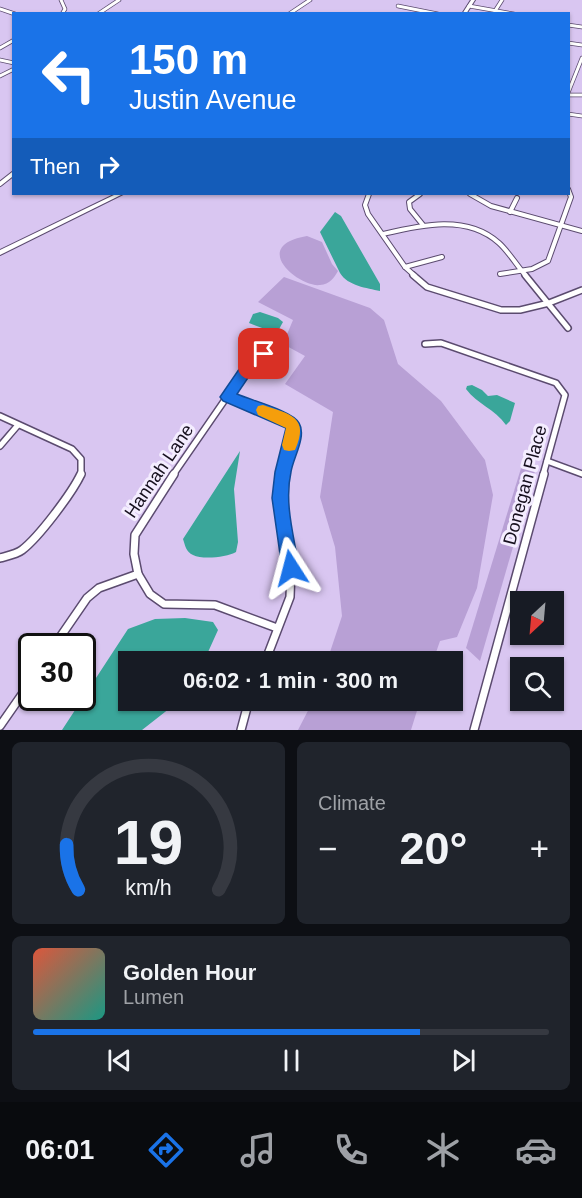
<!DOCTYPE html>
<meta charset="utf-8">
<style>
:root{--surface:#171b24;--page:#20242c;--text:#f1f3f6;--muted:#9ea1a6;--line:#363941;--accent:#1a73e8}
body{margin:0;font-family:Arial,sans-serif;background:var(--page);color:var(--text);height:100vh;display:flex;flex-direction:column;font-size:22px;white-space:nowrap}
*{box-sizing:border-box;margin:0}
p{font-size:20px;color:var(--muted)}
.icon{flex:none;width:33px;height:33px;fill:none;stroke:currentColor;stroke-width:2;stroke-linecap:round;stroke-linejoin:round}
.map{position:relative;height:730px;overflow:hidden}
.panel{display:flex;flex-direction:column;gap:12px;padding:12px;background:#0d0f14;flex:1}
.panel>*{flex:none}
.hud{position:absolute;left:12px;top:12px;width:558px;height:183px;border-radius:0px;box-shadow:0 2px 4px #0004;background:#1a73e8;color:#fff;overflow:hidden}
.needle{width:39px;rotate:206deg}
.buttons{position:absolute;left:510px;top:591px;display:grid;gap:12px}
.buttons a{display:grid;place-items:center;width:54px;height:54px;border-radius:0px;background:var(--surface);box-shadow:0 2px 4px #0004;font-size:30px}
.speed{position:absolute;left:18px;top:633px;display:flex;gap:12px;font-size:30px;font-weight:700;text-align:center}
.speed>*{display:grid;place-content:center;width:78px;height:78px;border-radius:50%;background:var(--surface);box-shadow:0 2px 4px #0004;line-height:1}
.speed .limit{border:3px solid #111;border-radius:9px;background:#fff;color:#111}
.pin{position:absolute;display:grid;place-items:center;width:51px;height:51px;color:#fff;margin:-26px;border-radius:12px;box-shadow:0 3px 9px #0006}
.me{position:absolute;width:66px;margin:-33px;rotate:351deg;stroke-linejoin:round;filter:drop-shadow(0 0 4px #0008)}
.turn{display:flex;align-items:center;gap:21px;height:126px;padding:0 18px;font-size:27px}
.turn .icon{width:78px;height:78px;stroke-width:2.5}
.turn b{display:block;font-size:42px;line-height:51px}
.then{display:flex;align-items:center;height:57px;padding:0 18px;background:#0003;gap:12px;font-size:22px}
.big{font-size:45px;font-weight:700;line-height:1.1}
.panel .card{flex:1;display:flex;flex-direction:column;justify-content:center;gap:9px;min-width:0;padding:0 21px;border-radius:9px;background:var(--page)}
.panel .dial{align-items:center;gap:0}
.dial svg{height:156px;overflow:visible;fill:none;stroke:var(--line);stroke-width:7;stroke-linecap:round;text-anchor:middle}
.dial text{fill:var(--text);stroke:none}
.song{display:flex;align-items:center;gap:18px}
.cover{width:72px;height:72px;border-radius:9px;background:linear-gradient(135deg,hsl(10 70% 55%),hsl(170 70% 35%))}
.played{height:6px;border-radius:3px;background:linear-gradient(90deg,var(--accent) 75%,var(--line) 75%)}
.keys{display:flex;justify-content:space-around;direction:ltr}
.heat{display:flex;justify-content:space-between;align-items:center;font-size:33px;direction:ltr}
.panel .tiles{flex:1;display:grid;gap:12px;grid-template-columns:1fr 1fr}
.card:last-child{grid-column:span 2}
.trip{position:absolute;left:118px;top:651px;width:345px;height:60px;border-radius:0px;background:var(--surface);box-shadow:0 2px 4px #0004;font-weight:700;line-height:60px;text-align:center}
.tab-bar{display:flex;height:96px;justify-content:space-around;align-items:center;background:#090b0e;color:var(--muted)}
.tab-bar .icon{width:42px;height:42px}
.tab-bar .current{color:var(--accent)}
.tab-bar b{font-size:27px;color:var(--text)}
.map>svg:first-child{display:block}
</style>
<div class="map">
<svg width="582" height="730" viewBox="0 0 582 730">
<rect width="100%" height="100%" fill="#d9c6f1"/>
<g fill="#b8a0d5">
<path d="M307,236L322,242L332,264L338,271C334,278 330,284 320,285C300,288 248,246 307,236Z"/>
<path d="M284,277L370,308L384,320L398,364L441,401L485,460L493,495L477,588L457,637L440,641L433,661H327L342,616L335,547L320,497L333,412L285,384L305,356L283,344L293,320L258,302Z"/>
<path d="M537,464L480,661L466,648L522,465Z"/>
<path d="M313,701V700L420,701L411,730H298Z"/>
</g>
<g fill="#3aa69a">
<path d="M335,212L341,216L380,284V291C367,288 348,286 340,273L320,232Z"/>
<path d="M260,312L278,318L283,322L278,331L273,332L249,323L253,314Z"/>
<path d="M472,385L482,390L488,396L497,395L515,403L510,421L506,425C495,409 477,404 466,389L467,386Z"/>
<path d="M240,451L234,489L238,542L236,552C227,557 203,560 193,555C186,552 185,545 183,539Z"/>
<path d="M185,618L213,622L218,630L204,661L129,662V700L179,701L142,730H62L128,629L155,619Z"/>
</g>
<g fill="none" stroke-linecap="round" stroke-linejoin="round">
<defs>
<g id="minor-far3">
<path d="M61,0L65,9L62,14"/>
<path d="M398,6L438,14"/>
<path d="M469,6L514,14"/>
<path d="M0,9L15,14"/>
<path d="M495,11L502,0"/>
<path d="M98,14L119,0"/>
<path d="M289,14L310,0"/>
<path d="M568,25L582,27"/>
<path d="M568,43L582,45"/>
<path d="M0,48L14,40"/>
<path d="M0,60L14,63"/>
<path d="M0,76L14,69"/>
<path d="M568,93L582,58"/>
<path d="M568,95H582"/>
<path d="M568,114L582,116"/>
</g>
<g id="minor-far2">
<path d="M0,184L14,173"/>
<path d="M369,194L365,205L368,214L405,267L415,276"/>
<path d="M420,194L409,202L410,209L423,225"/>
<path d="M470,194L491,206L582,231"/>
<path d="M510,212L517,198"/>
<path d="M383,234C421,225 467,214 499,243C509,252 517,266 526,276"/>
<path d="M405,267L442,257"/>
<path d="M500,274L532,269L548,261L571,197L568,189"/>
</g>
<g id="minor-far1">
<path d="M413,275L427,287L501,310H520L549,303L582,290"/>
<path d="M525,275L568,328"/>
<path d="M425,344L441,343L556,383L565,395L543,475"/>
<path d="M228,397L286,419L293,425L294,432L283,475"/>
<path d="M0,416L72,449L81,459V475"/>
<path d="M0,446L18,425"/>
<path d="M547,461L582,474"/>
<path d="M173,475L251,362L264,354"/>
</g>
<g id="minor">
<path d="M174,474L135,535L134,554L138,574L150,594L164,604L215,605L277,628"/>
<path d="M0,558C7,556 17,554 22,550C39,537 72,493 81,474"/>
<path d="M54,646L87,598L99,588L138,574"/>
<path d="M265,662L290,597L291,568L280,498L283,474"/>
<path d="M0,726L32,680"/>
<path d="M241,730L249,700"/>
<path d="M474,730L544,474"/>
</g>
<g id="secondary">
<path d="M471,0H475L466,14H462Z"/>
<path d="M116,194H123L0,255V250Z"/>
</g>
</defs>
<use href="#minor-far3" stroke="#5b4b6f" stroke-width="4.5"/>
<use href="#minor-far2" stroke="#5b4b6f" stroke-width="6"/>
<use href="#minor-far1" stroke="#5b4b6f" stroke-width="8"/>
<use href="#minor" stroke="#5b4b6f" stroke-width="10"/>
<use href="#secondary" stroke="#5b4b6f" stroke-width="2"/>
<use href="#minor-far3" stroke="#fff" stroke-width="3"/>
<use href="#minor-far2" stroke="#fff" stroke-width="4"/>
<use href="#minor-far1" stroke="#fff" stroke-width="5"/>
<use href="#minor" stroke="#fff" stroke-width="7"/>
<use href="#secondary" fill="#fff" fill-rule="evenodd"/>
</g>
<path fill="#1a73e8" stroke="#114b97" stroke-width="1.5" d="M264,349L269,351L271,354L256,366L237,394C250,400 293,411 299,423C307,436 293,458 291,472C284,503 294,536 299,568L297,574L291,576L285,574L282,568L272,498L275,472L286,428L223,401L220,397L246,359Z"/>
<path fill="#f59e0b" d="M263,405C290,414 310,417 295,450L289,451L284,450L282,445L286,428L258,415L256,410L258,406Z"/>
<g text-anchor="middle" stroke-width="6" stroke-linejoin="round" paint-order="stroke">
<g font-size="18" fill="#16101e" stroke="#f4edff">
<text transform="translate(159 471) rotate(-56)" y="6">Hannah Lane</text>
<text transform="translate(525 485) rotate(-75)" y="6">Donegan Place</text>
</g>
</g>
</svg>
<div class="buttons">
<a><svg class="needle" viewBox="-14 -14 28 28"><path d="M0-13l5 13h-10z" fill="#e53935"/><path d="M0 13l5-13h-10z" fill="#9ea1a6"/></svg></a>
<a><svg class="icon" aria-label="search" viewBox="0 0 24 24"><circle cx="10" cy="10" r="6"/><path d="M15 15l6 6"/></svg></a>
</div>
<div class="speed"><div class="limit">30</div></div>
<div class="pin" style="left:264px;top:354px;background:#d93025"><svg class="icon" aria-label="arrive" viewBox="0 0 24 24"><path d="M6 21V4h12l-3 4 3 4H6"/></svg></div>
<svg class="me" style="left:291px;top:568px" viewBox="-20 -20 40 40"><path d="M0-17L14 15 0 8-14 15z" fill="#1a73e8" stroke="#fff" stroke-width="4"/></svg>
<div class="trip">06:02 · 1 min · 300 m</div>
<div class="hud">
<div class="turn"><svg class="icon" aria-label="left" viewBox="0 0 24 24"><path d="M17 20v-9H6M10 6l-5 5 5 5"/></svg><div><b>150 m</b>Justin Avenue</div></div>
<div class="then">Then<svg class="icon" aria-label="right" viewBox="0 0 24 24"><path d="M7 20v-9h11M14 6l5 5-5 5"/></svg></div>
</div>
</div>
<section class="panel">
<div class="tiles">
<div class="card dial"><svg viewBox="0 0 100 80">
<path d="M14 69A42 42 0 1 1 86 69"/>
<path d="M14 69A42 42 0 0 1 8 46" stroke="#1a73e8"/>
<text x="50" y="56" font-size="32" font-weight="700">19</text>
<text x="50" y="72" font-size="11">km/h</text>
</svg></div>
<div class="card"><p>Climate</p>
<div class="heat"><a>−</a><b class="big">20°</b><a>+</a></div>
</div>
<div class="card">
<div class="song"><i class="cover"></i><div><b>Golden Hour</b><p>Lumen</p></div></div>
<div class="played"></div>
<div class="keys"><svg class="icon" aria-label="previous" viewBox="0 0 24 24"><path d="M18 5L8 12l10 7zM5 5v14"/></svg><svg class="icon" aria-label="pause" viewBox="0 0 24 24"><path d="M8 5v14M16 5v14"/></svg><svg class="icon" aria-label="next" viewBox="0 0 24 24"><path d="M6 5l10 7-10 7zM19 5v14"/></svg></div>
</div>
</div>
</section>
<nav class="tab-bar">
<b>06:01</b>
<svg class="icon current" aria-label="directions" viewBox="0 0 24 24"><path d="M12 3l9 9-9 9-9-9zM9 14v-3h6M13 9l2 2-2 2"/></svg>
<svg class="icon" aria-label="music" viewBox="0 0 24 24"><path d="M9 18V5l10-2v13"/><circle cx="6" cy="18" r="3"/><circle cx="16" cy="16" r="3"/></svg>
<svg class="icon" aria-label="phone" viewBox="0 0 24 24"><path d="M5 4h4l2 5-3 2q2 4 5 5l2-3 5 2v4C11 20 4 13 5 4z"/></svg>
<svg class="icon" aria-label="climate" viewBox="0 0 24 24"><path d="M12 3v18M4 7l16 10M4 17L20 7"/></svg>
<svg class="icon" aria-label="car" viewBox="0 0 24 24"><path d="M5 17H2v-5l4-1 3-4h7l3 4 3 1v5h-3M9 17h6M6 11h13"/><circle cx="7" cy="17" r="2"/><circle cx="17" cy="17" r="2"/></svg>
</nav>
